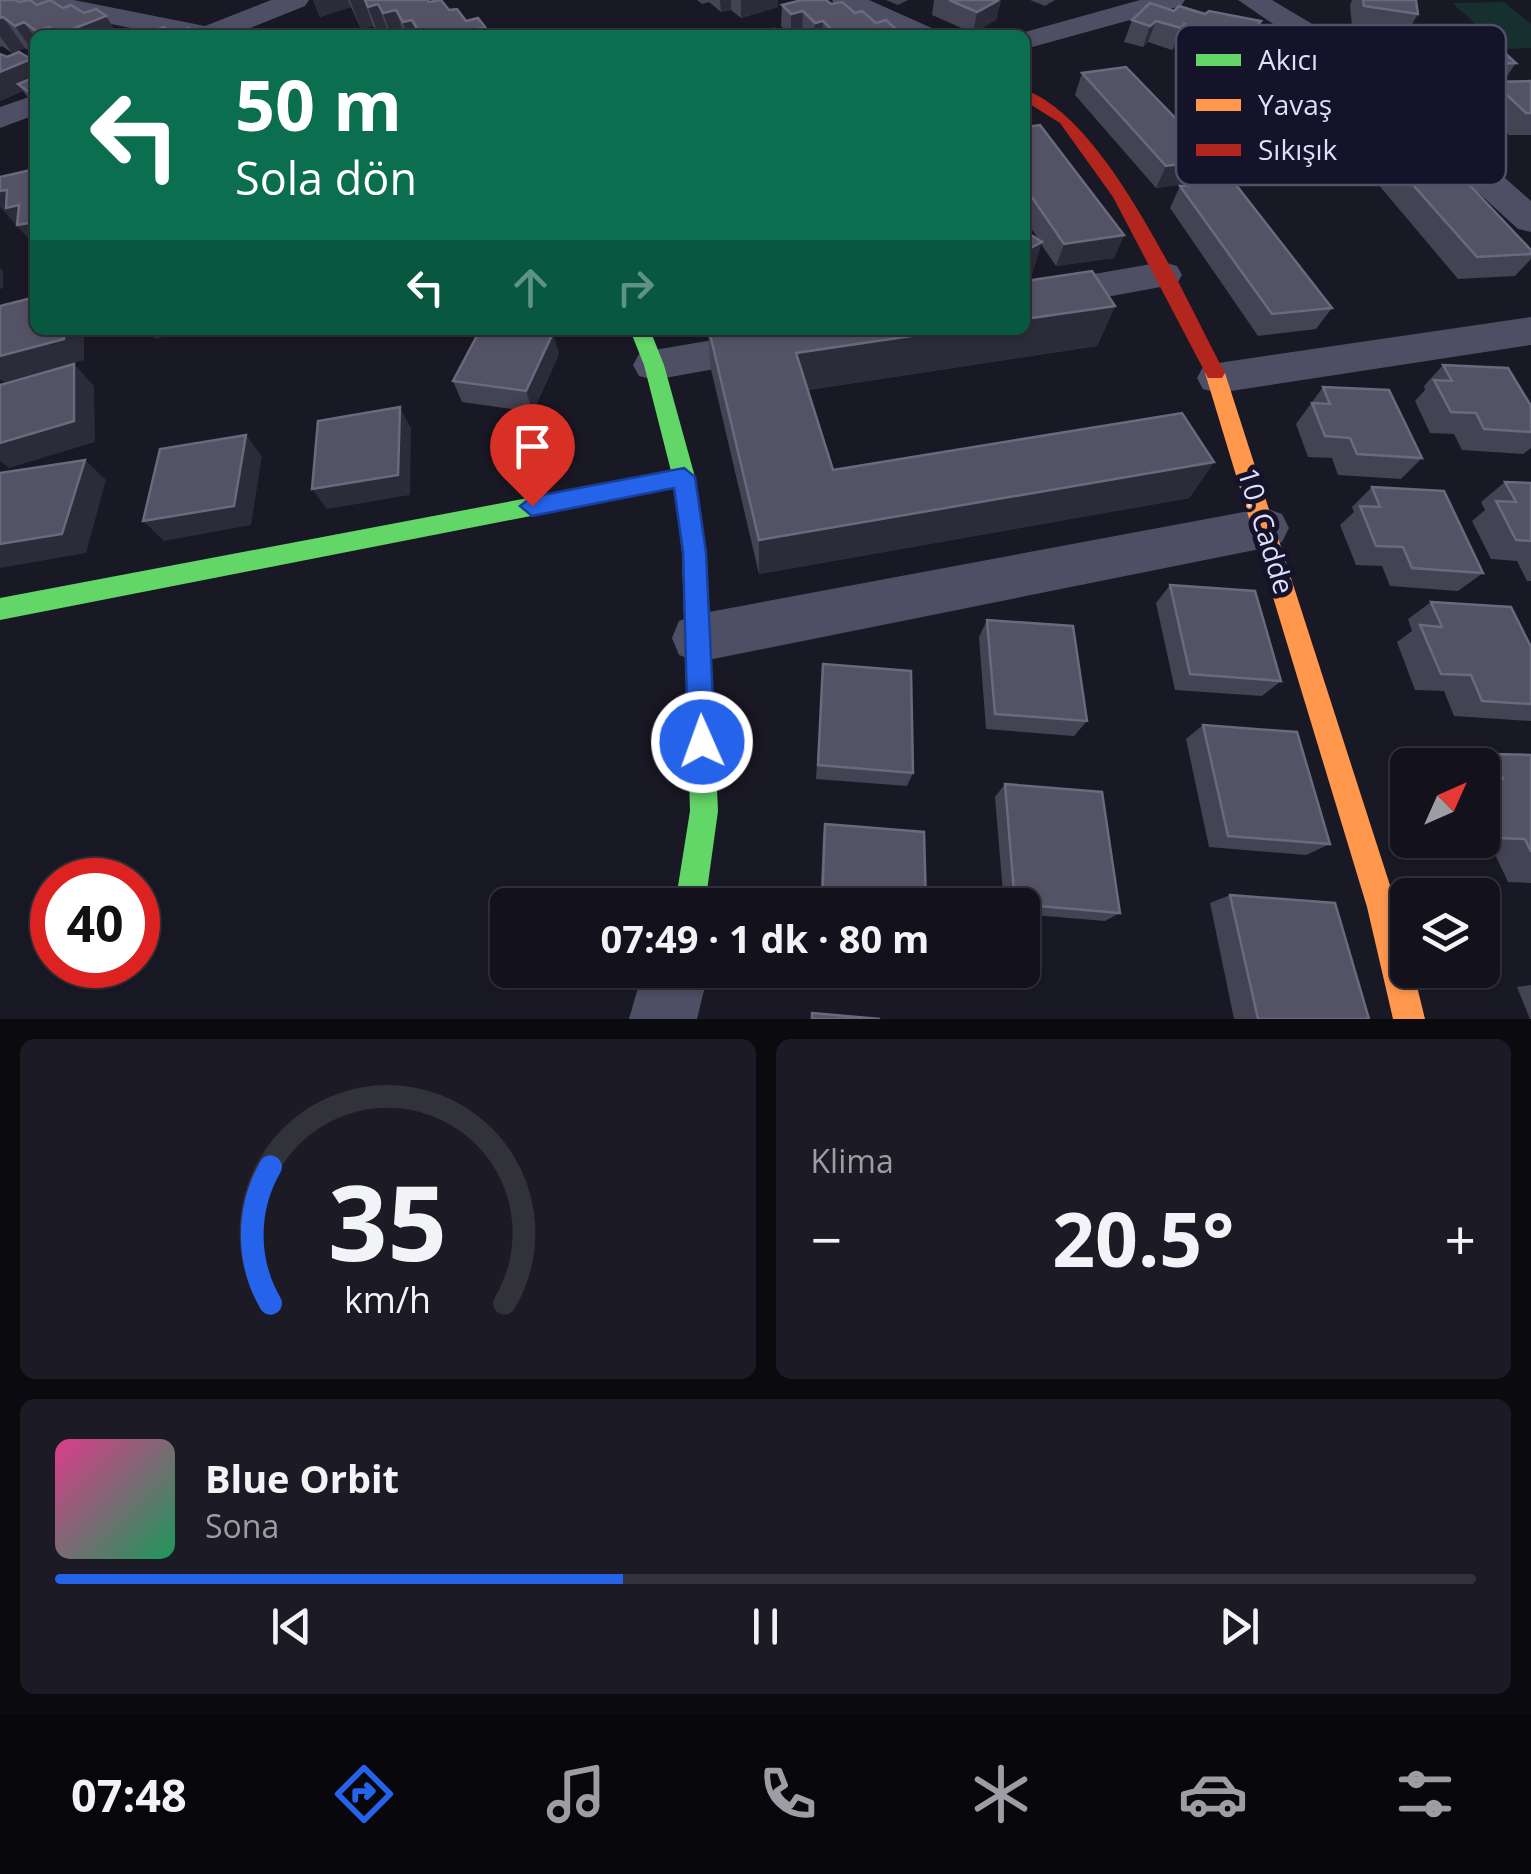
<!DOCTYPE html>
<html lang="tr">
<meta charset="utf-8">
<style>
:root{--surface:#13121c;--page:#1c1b25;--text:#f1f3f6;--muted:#9d9ea3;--line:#32323b;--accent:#2563eb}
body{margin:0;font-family:"Open Sans",sans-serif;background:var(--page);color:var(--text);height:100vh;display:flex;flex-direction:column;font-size:38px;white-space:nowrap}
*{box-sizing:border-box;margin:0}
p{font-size:32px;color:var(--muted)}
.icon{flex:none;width:55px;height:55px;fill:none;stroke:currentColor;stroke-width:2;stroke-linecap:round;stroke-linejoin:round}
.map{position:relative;height:1019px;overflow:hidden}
.sheet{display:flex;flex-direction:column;gap:20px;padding:20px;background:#0a0a0f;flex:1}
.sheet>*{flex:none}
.hud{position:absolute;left:30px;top:30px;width:1000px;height:305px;border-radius:15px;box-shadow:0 2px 8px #0004,0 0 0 2px var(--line);background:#0b6e4f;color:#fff;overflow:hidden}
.needle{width:65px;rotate:45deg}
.buttons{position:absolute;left:1390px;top:748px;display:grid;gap:20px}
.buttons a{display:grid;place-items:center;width:110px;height:110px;border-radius:15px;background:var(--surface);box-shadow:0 2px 8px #0004,0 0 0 2px var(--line);font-size:50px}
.speed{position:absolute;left:30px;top:858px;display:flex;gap:20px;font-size:50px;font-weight:700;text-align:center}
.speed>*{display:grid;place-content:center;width:130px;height:130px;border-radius:50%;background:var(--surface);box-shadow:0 2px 8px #0004,0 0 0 2px var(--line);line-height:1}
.speed .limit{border:15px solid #d22;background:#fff;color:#111}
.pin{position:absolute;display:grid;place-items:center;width:85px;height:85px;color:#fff;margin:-102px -42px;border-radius:50% 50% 50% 0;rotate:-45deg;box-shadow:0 0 10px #0007}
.pin .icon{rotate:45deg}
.me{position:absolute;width:110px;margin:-55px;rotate:358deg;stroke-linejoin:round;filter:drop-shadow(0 0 8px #0008)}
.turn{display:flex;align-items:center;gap:35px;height:210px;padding:0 40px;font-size:45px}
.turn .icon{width:130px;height:130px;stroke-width:2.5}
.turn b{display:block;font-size:70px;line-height:85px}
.lanes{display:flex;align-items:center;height:95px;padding:0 40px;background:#0003;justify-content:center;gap:50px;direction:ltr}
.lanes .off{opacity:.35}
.big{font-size:75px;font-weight:700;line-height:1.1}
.sheet .widget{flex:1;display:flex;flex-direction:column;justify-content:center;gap:15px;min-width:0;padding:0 35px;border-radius:15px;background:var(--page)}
.sheet .dial{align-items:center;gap:0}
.dial svg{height:260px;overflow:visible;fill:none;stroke:var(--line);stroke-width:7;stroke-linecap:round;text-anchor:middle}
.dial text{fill:var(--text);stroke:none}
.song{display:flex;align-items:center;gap:30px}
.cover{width:120px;height:120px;border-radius:15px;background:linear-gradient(135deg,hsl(330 70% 55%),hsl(150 70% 35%))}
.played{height:10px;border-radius:5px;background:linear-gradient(90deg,var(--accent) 40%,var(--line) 40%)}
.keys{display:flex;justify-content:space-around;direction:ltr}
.heat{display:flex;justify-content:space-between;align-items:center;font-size:55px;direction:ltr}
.sheet .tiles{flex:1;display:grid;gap:20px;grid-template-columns:1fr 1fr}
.widget:last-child{grid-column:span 2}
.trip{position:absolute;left:490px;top:888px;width:550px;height:100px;border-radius:15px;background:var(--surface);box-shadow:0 2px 8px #0004,0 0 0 2px var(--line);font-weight:700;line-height:100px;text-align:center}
.menu{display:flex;height:160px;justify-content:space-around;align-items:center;background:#08070b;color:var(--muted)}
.menu .icon{width:70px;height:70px}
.menu .on{color:var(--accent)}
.menu b{font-size:45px;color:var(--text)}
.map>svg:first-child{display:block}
</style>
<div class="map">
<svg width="1531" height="1019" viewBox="0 0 1531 1019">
<rect width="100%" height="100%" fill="#191825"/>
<path fill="#162f2f" d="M1504,2L1531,24V48L1504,49L1452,3Z"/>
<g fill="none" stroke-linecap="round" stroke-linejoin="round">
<g fill="#4e4e64" fill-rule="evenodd">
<path d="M18,0H74L205,26L271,0H309L305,6L233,35H165L32,8Z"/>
<path d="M832,0H869L934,29L938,35H900L836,6Z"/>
<path d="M1140,0H1185L1181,6L1025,49V35H1014Z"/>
<path d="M1238,0H1272L1339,40L1410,94L1531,201V232L1518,229L1354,79Z"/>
<path d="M35,95V115L0,128V107Z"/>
<path d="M1163,262L1177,266L1182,275L1177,284L1025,312V286Z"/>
<path d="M1531,317V345L1218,393L1203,389L1197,378L1203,367L1218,363Z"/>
<path d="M771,330H873L867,340L853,344L654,380L639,376L633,365L639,354L654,350Z"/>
<path d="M1265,508L1282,514L1289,528L1282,542L1265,548L698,662L679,655L672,638L679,621L698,614Z"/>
<path d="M643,970H709L697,1019H629Z"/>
</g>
<path fill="#63d668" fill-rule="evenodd" d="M630,330H650L664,365L695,477L706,552L718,811L705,905H675L690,811L682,552L674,488L0,620V598L671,471L644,365Z"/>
<path fill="#ff974d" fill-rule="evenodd" d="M1215,366L1225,373L1397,907L1408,949V970H1413L1425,1019H1393L1367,907L1205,373Z"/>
<path fill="#b3261e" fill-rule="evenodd" d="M1025,90C1107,119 1184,297 1225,373L1222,378H1208L1113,197L1060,123L1025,101Z"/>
</g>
<g fill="#444353">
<path d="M0,0L63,8L118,35H35V55L25,48L12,53L2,46L0,47Z"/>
<path d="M313,0H427L429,2L449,10L466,21L485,27L487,35H378L373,26L361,29L351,7L320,17Z"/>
<path d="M697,0H778V7L741,18L731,10L721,12L709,2L702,4Z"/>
<path d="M886,0H908L898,5Z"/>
<path d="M934,0H1001L996,20L973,33L932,15Z"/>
<path d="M1030,0H1055L1045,6Z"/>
<path d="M1352,0H1416L1418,14L1406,35L1352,27L1350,5Z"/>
<path d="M782,5L855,13L876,23L897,30V35H804L802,33L791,35L781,26Z"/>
<path d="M1174,11L1205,14L1261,21L1252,43L1239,58L1208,48L1203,54L1176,46L1172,50L1148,42L1143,47L1124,42L1132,20Z"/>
<path d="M1436,38L1516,63L1503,82L1531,81V135H1509L1477,104L1491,85L1449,86L1422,59Z"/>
<path d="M1265,45L1408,126L1398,141L1531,250V259L1515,276L1458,279L1361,164L1369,151L1347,154L1255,66Z"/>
<path d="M0,54L7,57L35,64V107L23,91L0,101Z"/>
<path d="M1082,73L1204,181L1156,188L1075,95Z"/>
<path d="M1025,127L1124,235L1114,258L1056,266L1041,244L1032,274L1025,278V231L1039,240L1025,219Z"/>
<path d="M1180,186L1332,308L1316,329L1258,336L1170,208Z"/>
<path d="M1115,306L1097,346L808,390L833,470L1214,462L1189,498L759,574L710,365L708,330H1025Z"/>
<path d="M559,354L533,412L462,402L453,381Z"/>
<path d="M1443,365L1531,406V448L1523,454L1462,450L1454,434L1430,433L1415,401L1425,390L1424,386Z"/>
<path d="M1323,387L1422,458L1401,479L1338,475L1332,458L1308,457L1296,424Z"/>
<path d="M1505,482L1531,483V581H1527L1517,561L1491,559L1472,521L1485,510L1481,502Z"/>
<path d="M1372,487L1483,573L1458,591L1390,586L1382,566L1356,565L1340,525L1354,512L1352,507Z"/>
<path d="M1170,585L1281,681L1262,696L1175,690L1156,603Z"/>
<path d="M1431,602L1531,647V721L1454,716L1444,691L1415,690L1397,642L1412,631L1408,619Z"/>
<path d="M987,620L1087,721L1074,736L986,729L979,637Z"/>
<path d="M823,664L913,773L907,786L816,779Z"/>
<path d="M1203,725L1330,844L1306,855L1209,847L1186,739Z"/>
<path d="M1492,754L1531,755V883L1508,882L1493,850L1466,849L1463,840H1482V765H1468Z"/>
<path d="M1005,784L1120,913L1105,921L1022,914V905H1004L995,797Z"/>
<path d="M825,824L926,905H820L823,835Z"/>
<path d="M1230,895L1369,1019H1234L1210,903Z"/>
<path d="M1531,985V1019H1530L1517,987Z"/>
</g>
<g fill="#2c2b39">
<path d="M313,0H348L351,7L320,17Z"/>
<path d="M350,0H364L373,26L361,29Z"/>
<path d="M720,0H731V10L721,12Z"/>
<path d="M741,0H778V7L741,18Z"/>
<path d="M999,0H1001L996,20L973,33L977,12Z"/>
<path d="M378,4L389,35H379L368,7Z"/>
<path d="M396,10L404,35H391L383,13Z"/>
<path d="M803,11L802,33L791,35V14Z"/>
<path d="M106,16L118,35H61L60,34Z"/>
<path d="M3,17L25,48L12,53L0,36V18Z"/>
<path d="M412,20L417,35H407L403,22Z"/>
<path d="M823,21L822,35H814L815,23Z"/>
<path d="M1156,21L1148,42L1143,47L1150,26Z"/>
<path d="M1261,21L1252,43L1239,58L1249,36Z"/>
<path d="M24,22L35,38V54L15,26Z"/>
<path d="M1184,24L1176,46L1172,50L1181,28Z"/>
<path d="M49,27L55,35H38L36,31Z"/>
<path d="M485,27L487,35H453Z"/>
<path d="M1217,27L1208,48L1203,54L1212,33Z"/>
<path d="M432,29L434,35H420L419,32Z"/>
<path d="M897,30V35H877Z"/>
<path d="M31,59L35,64V86L18,84L23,91L0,101V72Z"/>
<path d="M1408,126L1393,148L1375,142L1369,151L1347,154L1361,132Z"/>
<path d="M1215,159L1204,181L1156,188L1166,166Z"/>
<path d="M7,190L35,221V246L0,207V191Z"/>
<path d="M1124,235L1114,258L1056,266L1064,244Z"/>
<path d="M1042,242L1032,274L1025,278V251Z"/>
<path d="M0,268L3,271V288L0,289Z"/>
<path d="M1115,306L1097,346L794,392L796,353L952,330H1025V319Z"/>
<path d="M64,330H84V360L4,382L0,379V356Z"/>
<path d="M148,330H189L156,339Z"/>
<path d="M553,333L559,354L533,412L526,391Z"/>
<path d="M74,364L94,386L95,442L9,468L0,461V443Z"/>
<path d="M400,407L411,428L410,495L327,509L312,489Z"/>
<path d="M246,435L262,456L251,525L164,541L143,521Z"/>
<path d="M85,460L106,480L86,553L0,568V544Z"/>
<path d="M1214,462L1189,498L759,574V540Z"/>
</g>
<g fill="#545365" stroke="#6a697d" stroke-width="2.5">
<path d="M0,0H16L19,2L30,0L37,5L50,0L63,8L71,5L84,13L96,9L106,16L60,34L49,27L36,31L24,22L15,26L3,17L0,18Z"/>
<path d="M365,0H427L429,2L441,0L449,10L457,9L466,21L478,18L485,27L453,35H436L432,29L419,32L412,20L403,22L396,10L383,13L378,4L368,7Z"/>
<path d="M802,0H826L831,4L842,2L855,13L862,11L876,23L886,20L897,30L877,35H851L846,30L835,33L823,21L815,23L803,11L791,14L782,5Z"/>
<path d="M949,0H999L977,12Z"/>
<path d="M1363,0H1416L1418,14L1364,6Z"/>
<path d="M1150,3L1174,11L1179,6L1205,14L1209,11L1261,21L1249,36L1217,27L1212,33L1184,24L1181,28L1156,21L1150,26L1132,20Z"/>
<path d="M164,27L175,34L188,28L199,35H143Z"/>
<path d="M775,29L776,35H754L753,30Z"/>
<path d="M1486,36L1516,63L1464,65L1436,38Z"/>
<path d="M19,52L31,59L0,72V54L7,57Z"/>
<path d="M1126,67L1215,159L1166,166L1082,73Z"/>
<path d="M35,77V90L29,92L18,84Z"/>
<path d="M1531,81V113H1526L1493,82Z"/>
<path d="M1040,125L1124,235L1064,244L1025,187V127Z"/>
<path d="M1426,139L1531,250V254L1477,257L1375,142Z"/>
<path d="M35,169V222L17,225L19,205L6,208L7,190L0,191V177Z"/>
<path d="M1233,181L1332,308L1272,314L1180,186Z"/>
<path d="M1025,231L1042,242L1025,251Z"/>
<path d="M1092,271L1115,306L1025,319V281Z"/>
<path d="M35,297V330H64V339L0,356V306Z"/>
<path d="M480,330H533L553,333L526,391L453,381Z"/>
<path d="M709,330H952L796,353L833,470L1182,413L1214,462L759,540Z"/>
<path d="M74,364V421L0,443V385Z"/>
<path d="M1443,365L1508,368L1531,406V432L1484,429L1476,413L1451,412L1434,380L1452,381Z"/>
<path d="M1323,387L1389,390L1422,458L1357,454L1350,438L1325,436L1312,403L1330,404Z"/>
<path d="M400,407L398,475L312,489L318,421Z"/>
<path d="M246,435L234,506L143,521L160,449Z"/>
<path d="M85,460L62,534L0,544V473Z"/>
<path d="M1505,482L1531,483V541L1516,540L1496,501L1516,502Z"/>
<path d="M1372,487L1444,491L1483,573L1412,568L1403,547L1376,546L1360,506L1380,507Z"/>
<path d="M1170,585L1255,591L1281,681L1190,674Z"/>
<path d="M1431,602L1511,607L1531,647V704L1482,701L1471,675L1441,674L1420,625L1442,627Z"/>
<path d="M987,620L1073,626L1087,721L995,714Z"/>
<path d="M823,664L911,671L913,773L818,765Z"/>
<path d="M1203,725L1297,732L1330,844L1228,836Z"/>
<path d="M1492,754L1531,755V852L1525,839L1497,838L1482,805V778L1503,779Z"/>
<path d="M1005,784L1102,792L1120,913L1015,904Z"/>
<path d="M825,824L924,832L926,905H822Z"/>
<path d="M1230,895L1335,903L1369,1019H1258Z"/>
<path d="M812,1013L880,1019H812Z"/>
</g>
<path fill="#2563eb" stroke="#184099" stroke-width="2.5" d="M684,468L695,477L706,552L715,742L711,751L702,755L692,751L688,742L683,552L674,488L532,516L520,506L532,497Z"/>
<g text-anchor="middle" stroke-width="10" stroke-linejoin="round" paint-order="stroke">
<g font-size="28" fill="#dedefd" stroke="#15132a">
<text transform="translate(1266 531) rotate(73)" y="10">10. Cadde</text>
</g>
</g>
<rect x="1176" y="25" width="330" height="160" rx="15" fill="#15132a" stroke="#515069" stroke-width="2.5"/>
<rect x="1196" y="54" width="45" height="12" fill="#63d668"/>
<rect x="1196" y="99" width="45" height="12" fill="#ff974d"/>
<rect x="1196" y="144" width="45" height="12" fill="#b3261e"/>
<g font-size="28" fill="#dedefd">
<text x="1258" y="70">Akıcı</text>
<text x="1258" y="115">Yavaş</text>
<text x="1258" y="160">Sıkışık</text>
</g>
</svg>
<div class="buttons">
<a><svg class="needle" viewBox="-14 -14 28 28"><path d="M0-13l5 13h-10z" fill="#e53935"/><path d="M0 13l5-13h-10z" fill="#9d9ea3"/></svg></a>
<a><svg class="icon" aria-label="layers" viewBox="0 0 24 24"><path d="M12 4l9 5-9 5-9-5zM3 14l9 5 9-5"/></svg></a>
</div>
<div class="speed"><div class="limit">40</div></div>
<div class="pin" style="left:532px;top:506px;background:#d93025"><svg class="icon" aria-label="arrive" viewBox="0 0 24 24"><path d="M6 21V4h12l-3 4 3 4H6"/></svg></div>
<svg class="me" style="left:702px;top:742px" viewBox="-20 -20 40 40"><circle r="17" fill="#2563eb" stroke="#fff" stroke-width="3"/><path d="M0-11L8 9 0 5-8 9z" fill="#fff"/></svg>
<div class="trip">07:49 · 1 dk · 80 m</div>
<div class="hud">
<div class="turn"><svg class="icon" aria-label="left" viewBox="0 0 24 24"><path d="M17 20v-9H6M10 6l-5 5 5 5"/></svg><div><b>50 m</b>Sola dön</div></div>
<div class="lanes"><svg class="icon" aria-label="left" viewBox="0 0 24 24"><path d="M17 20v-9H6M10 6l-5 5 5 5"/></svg><svg class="icon off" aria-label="ahead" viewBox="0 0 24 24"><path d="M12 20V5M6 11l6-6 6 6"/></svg><svg class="icon off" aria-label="right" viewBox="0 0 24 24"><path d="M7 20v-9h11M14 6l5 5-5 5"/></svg></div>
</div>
</div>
<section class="sheet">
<div class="tiles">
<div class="widget dial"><svg viewBox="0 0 100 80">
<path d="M14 69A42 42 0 1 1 86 69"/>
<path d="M14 69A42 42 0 0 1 14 27" stroke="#2563eb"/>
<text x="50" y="56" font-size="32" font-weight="700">35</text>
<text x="50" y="72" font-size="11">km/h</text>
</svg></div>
<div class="widget"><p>Klima</p>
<div class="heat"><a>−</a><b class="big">20.5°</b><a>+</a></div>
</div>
<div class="widget">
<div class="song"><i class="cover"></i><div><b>Blue Orbit</b><p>Sona</p></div></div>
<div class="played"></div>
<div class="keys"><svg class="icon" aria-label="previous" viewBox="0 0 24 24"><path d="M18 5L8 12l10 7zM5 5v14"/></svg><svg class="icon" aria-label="pause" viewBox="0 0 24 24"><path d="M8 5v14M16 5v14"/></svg><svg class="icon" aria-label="next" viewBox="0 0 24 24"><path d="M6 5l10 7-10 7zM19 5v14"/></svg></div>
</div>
</div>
</section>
<nav class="menu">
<b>07:48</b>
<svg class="icon on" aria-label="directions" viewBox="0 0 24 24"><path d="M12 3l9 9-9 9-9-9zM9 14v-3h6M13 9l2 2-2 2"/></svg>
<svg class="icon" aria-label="music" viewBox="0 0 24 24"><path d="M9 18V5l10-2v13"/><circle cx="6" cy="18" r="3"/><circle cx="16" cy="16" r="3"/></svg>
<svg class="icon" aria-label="phone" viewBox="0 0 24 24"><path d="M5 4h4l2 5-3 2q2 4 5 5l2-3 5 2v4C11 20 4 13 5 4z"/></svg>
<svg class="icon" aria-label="climate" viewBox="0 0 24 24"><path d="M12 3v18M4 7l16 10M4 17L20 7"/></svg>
<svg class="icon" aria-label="car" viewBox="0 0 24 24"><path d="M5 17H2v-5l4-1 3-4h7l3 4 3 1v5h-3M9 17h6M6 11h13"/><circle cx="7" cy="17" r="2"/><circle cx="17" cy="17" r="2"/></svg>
<svg class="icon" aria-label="filters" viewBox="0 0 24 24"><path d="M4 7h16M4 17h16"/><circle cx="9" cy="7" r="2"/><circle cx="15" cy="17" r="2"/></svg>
</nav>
